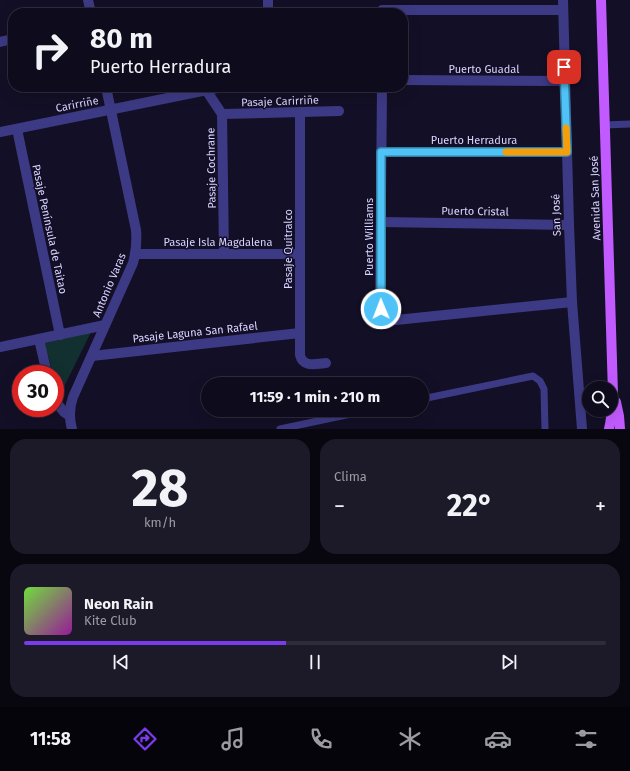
<!DOCTYPE html>
<html lang="es">
<meta charset="utf-8">
<style>
:root{--surface:#0e0b1c;--page:#1c1929;--text:#f1f3f6;--muted:#9b9ba3;--line:#2e2b3b;--accent:#7c3aed}
body{margin:0;font-family:"Fira Sans",sans-serif;background:var(--page);color:var(--text);height:100vh;display:flex;flex-direction:column;font-size:15px;white-space:nowrap}
*{box-sizing:border-box;margin:0}
p{font-size:13px;color:var(--muted)}
.icon{flex:none;width:22px;height:22px;fill:none;stroke:currentColor;stroke-width:2;stroke-linecap:round;stroke-linejoin:round}
.map{position:relative;height:429px;overflow:hidden}
.panel{display:flex;flex-direction:column;gap:10px;padding:10px;background:#08060f;flex:1}
.panel>*{flex:none}
.top-card{position:absolute;left:8px;top:8px;width:400px;height:84px;border-radius:16px;box-shadow:0 4px 16px #0002,0 0 0 1px var(--line);background:#0e0b1c;color:var(--text);overflow:hidden}
.tools{position:absolute;left:582px;top:381px;display:grid;gap:8px}
.tools a{display:grid;place-items:center;width:36px;height:36px;border-radius:50%;background:var(--surface);box-shadow:0 4px 16px #0002,0 0 0 1px var(--line);font-size:20px}
.speed{position:absolute;left:12px;top:365px;display:flex;gap:8px;font-size:20px;font-weight:700;text-align:center}
.speed>*{display:grid;place-content:center;width:52px;height:52px;border-radius:50%;background:var(--surface);box-shadow:0 4px 16px #0002,0 0 0 1px var(--line);line-height:1}
.speed .limit{border:6px solid #d22;background:#fff;color:#111}
.pin{position:absolute;display:grid;place-items:center;width:34px;height:34px;color:#fff;margin:-17px;border-radius:8px;box-shadow:0 2px 6px #0006}
.me{position:absolute;width:44px;margin:-22px;rotate:359deg;stroke-linejoin:round;filter:drop-shadow(0 0 3px #0008)}
.turn{display:flex;align-items:center;gap:14px;height:84px;padding:0 16px;font-size:18px}
.turn .icon{width:52px;height:52px;stroke-width:2.5}
.turn b{display:block;font-size:28px;line-height:34px}
.big{font-size:30px;font-weight:700;line-height:1.1}
.panel .card{flex:1;display:flex;flex-direction:column;justify-content:center;gap:6px;min-width:0;padding:0 14px;border-radius:16px;background:var(--page)}
.panel .dial{align-items:center;gap:0}
.dial b{font-size:52px;line-height:1}
.song{display:flex;align-items:center;gap:12px}
.cover{width:48px;height:48px;border-radius:6px;background:linear-gradient(135deg,hsl(100 70% 55%),hsl(300 70% 35%))}
.played{height:4px;border-radius:2px;background:linear-gradient(90deg,var(--accent) 45%,var(--line) 45%)}
.keys{display:flex;justify-content:space-around;direction:ltr}
.heat{display:flex;justify-content:space-between;align-items:center;font-size:22px;direction:ltr}
.panel .tiles{flex:1;display:grid;gap:10px;grid-template-columns:1fr 1fr}
.card:last-child{grid-column:span 2}
.trip{position:absolute;left:201px;top:377px;width:228px;height:40px;border-radius:20px;background:var(--surface);box-shadow:0 4px 16px #0002,0 0 0 1px var(--line);font-weight:700;line-height:40px;text-align:center}
.tab-bar{display:flex;height:64px;justify-content:space-around;align-items:center;background:#06040b;color:var(--muted)}
.tab-bar .icon{width:28px;height:28px}
.tab-bar .on{color:var(--accent)}
.tab-bar b{font-size:18px;color:var(--text)}
.map>svg:first-child{display:block}
</style>
<div class="map">
<svg width="630" height="429" viewBox="0 0 630 429">
<rect width="100%" height="100%" fill="#130f26"/>
<path fill="#12302f" d="M91,332L59,397L55,383V374H53L44,341Z"/>
<g fill="none" stroke-linecap="round" stroke-linejoin="round">
<g stroke="#3d3a85" stroke-width="7">
<path d="M605,125L630,124"/>
<path d="M422,399L533,376L540,381L544,389L545,429"/>
<path d="M280,429L370,410"/>
</g>
<g stroke="#3d3a85" stroke-width="10">
<path d="M88,0L91,13"/>
<path d="M268,0V13"/>
<path d="M563,0L569,225L572,302L582,429"/>
<path d="M382,10H563"/>
<path d="M0,42L13,39"/>
<path d="M403,80L565,81"/>
<path d="M205,87L206,90L222,114L224,253"/>
<path d="M382,87L380,305C381,315 386,320 396,320L572,302"/>
<path d="M300,112V355C303,368 316,364 326,363"/>
<path d="M222,114L339,111"/>
<path d="M17,129L60,335"/>
<path d="M0,132L222,87"/>
<path d="M381,152H567"/>
<path d="M381,222L569,225"/>
<path d="M135,254H300"/>
<path d="M39,339L47,374"/>
<path d="M0,347L105,325"/>
<path d="M92,356L300,333"/>
<path d="M55,401L64,412L70,416"/>
<path d="M72,429C69,418 69,408 73,397L133,263C136,252 137,242 136,230L106,87"/>
</g>
<g stroke="#c25bff" stroke-width="10">
<path d="M601,0L613,394C612,406 612,417 609,429"/>
<path d="M616,402L619,416L620,429"/>
</g>
</g>
<g fill="none" stroke-linecap="round" stroke-linejoin="round">
<defs>
<path id="route" d="M381,309V152H567L564,67"/>
</defs>
<use href="#route" stroke="#337fa1" stroke-width="10"/>
<use href="#route" stroke="#4fc3f7" stroke-width="7"/>
<path stroke="#f59e0b" stroke-width="7" d="M506,152H567L566,128"/>
</g>
<g text-anchor="middle" stroke-width="3" stroke-linejoin="round" paint-order="stroke">
<g font-size="11" fill="#d9d4ff" stroke="#130f26">
<text x="484" y="73">Puerto Guadal</text>
<text transform="translate(280 101) rotate(-2)" y="4">Pasaje Carirriñe</text>
<text transform="translate(77 104) rotate(-11)" y="4">Carirriñe</text>
<text x="474" y="144">Puerto Herradura</text>
<text transform="translate(211 168) rotate(-91)" y="4">Pasaje Cochrane</text>
<text transform="translate(595 198) rotate(-92)" y="4">Avenida San José</text>
<text transform="translate(475 211) rotate(1)" y="4">Puerto Cristal</text>
<text transform="translate(556 215) rotate(-92)" y="4">San José</text>
<text transform="translate(50 229) rotate(78)" y="4">Pasaje Península de Taitao</text>
<text transform="translate(369 237) rotate(-90)" y="4">Puerto Williams</text>
<text x="218" y="246">Pasaje Isla Magdalena</text>
<text transform="translate(288 249) rotate(-90)" y="4">Pasaje Quitralco</text>
<text transform="translate(109 285) rotate(-67)" y="4">Antonio Varas</text>
<text transform="translate(195 332) rotate(-6)" y="4">Pasaje Laguna San Rafael</text>
</g>
</g>
</svg>
<div class="tools">
<a><svg class="icon" aria-label="search" viewBox="0 0 24 24"><circle cx="10" cy="10" r="6"/><path d="M15 15l6 6"/></svg></a>
</div>
<div class="speed"><div class="limit">30</div></div>
<div class="pin" style="left:564px;top:67px;background:#d93025"><svg class="icon" aria-label="arrive" viewBox="0 0 24 24"><path d="M6 21V4h12l-3 4 3 4H6"/></svg></div>
<svg class="me" style="left:381px;top:309px" viewBox="-20 -20 40 40"><circle r="17" fill="#4fc3f7" stroke="#fff" stroke-width="3"/><path d="M0-11L8 9 0 5-8 9z" fill="#fff"/></svg>
<div class="trip">11:59 · 1 min · 210 m</div>
<div class="top-card">
<div class="turn"><svg class="icon" aria-label="right" viewBox="0 0 24 24"><path d="M7 20v-9h11M14 6l5 5-5 5"/></svg><div><b>80 m</b>Puerto Herradura</div></div>
</div>
</div>
<section class="panel">
<div class="tiles">
<div class="card dial"><b>28</b><p>km/h</p></div>
<div class="card"><p>Clima</p>
<div class="heat"><a>−</a><b class="big">22°</b><a>+</a></div>
</div>
<div class="card">
<div class="song"><i class="cover"></i><div><b>Neon Rain</b><p>Kite Club</p></div></div>
<div class="played"></div>
<div class="keys"><svg class="icon" aria-label="previous" viewBox="0 0 24 24"><path d="M18 5L8 12l10 7zM5 5v14"/></svg><svg class="icon" aria-label="pause" viewBox="0 0 24 24"><path d="M8 5v14M16 5v14"/></svg><svg class="icon" aria-label="next" viewBox="0 0 24 24"><path d="M6 5l10 7-10 7zM19 5v14"/></svg></div>
</div>
</div>
</section>
<nav class="tab-bar">
<b>11:58</b>
<svg class="icon on" aria-label="directions" viewBox="0 0 24 24"><path d="M12 3l9 9-9 9-9-9zM9 14v-3h6M13 9l2 2-2 2"/></svg>
<svg class="icon" aria-label="music" viewBox="0 0 24 24"><path d="M9 18V5l10-2v13"/><circle cx="6" cy="18" r="3"/><circle cx="16" cy="16" r="3"/></svg>
<svg class="icon" aria-label="phone" viewBox="0 0 24 24"><path d="M5 4h4l2 5-3 2q2 4 5 5l2-3 5 2v4C11 20 4 13 5 4z"/></svg>
<svg class="icon" aria-label="climate" viewBox="0 0 24 24"><path d="M12 3v18M4 7l16 10M4 17L20 7"/></svg>
<svg class="icon" aria-label="car" viewBox="0 0 24 24"><path d="M5 17H2v-5l4-1 3-4h7l3 4 3 1v5h-3M9 17h6M6 11h13"/><circle cx="7" cy="17" r="2"/><circle cx="17" cy="17" r="2"/></svg>
<svg class="icon" aria-label="filters" viewBox="0 0 24 24"><path d="M4 7h16M4 17h16"/><circle cx="9" cy="7" r="2"/><circle cx="15" cy="17" r="2"/></svg>
</nav>
